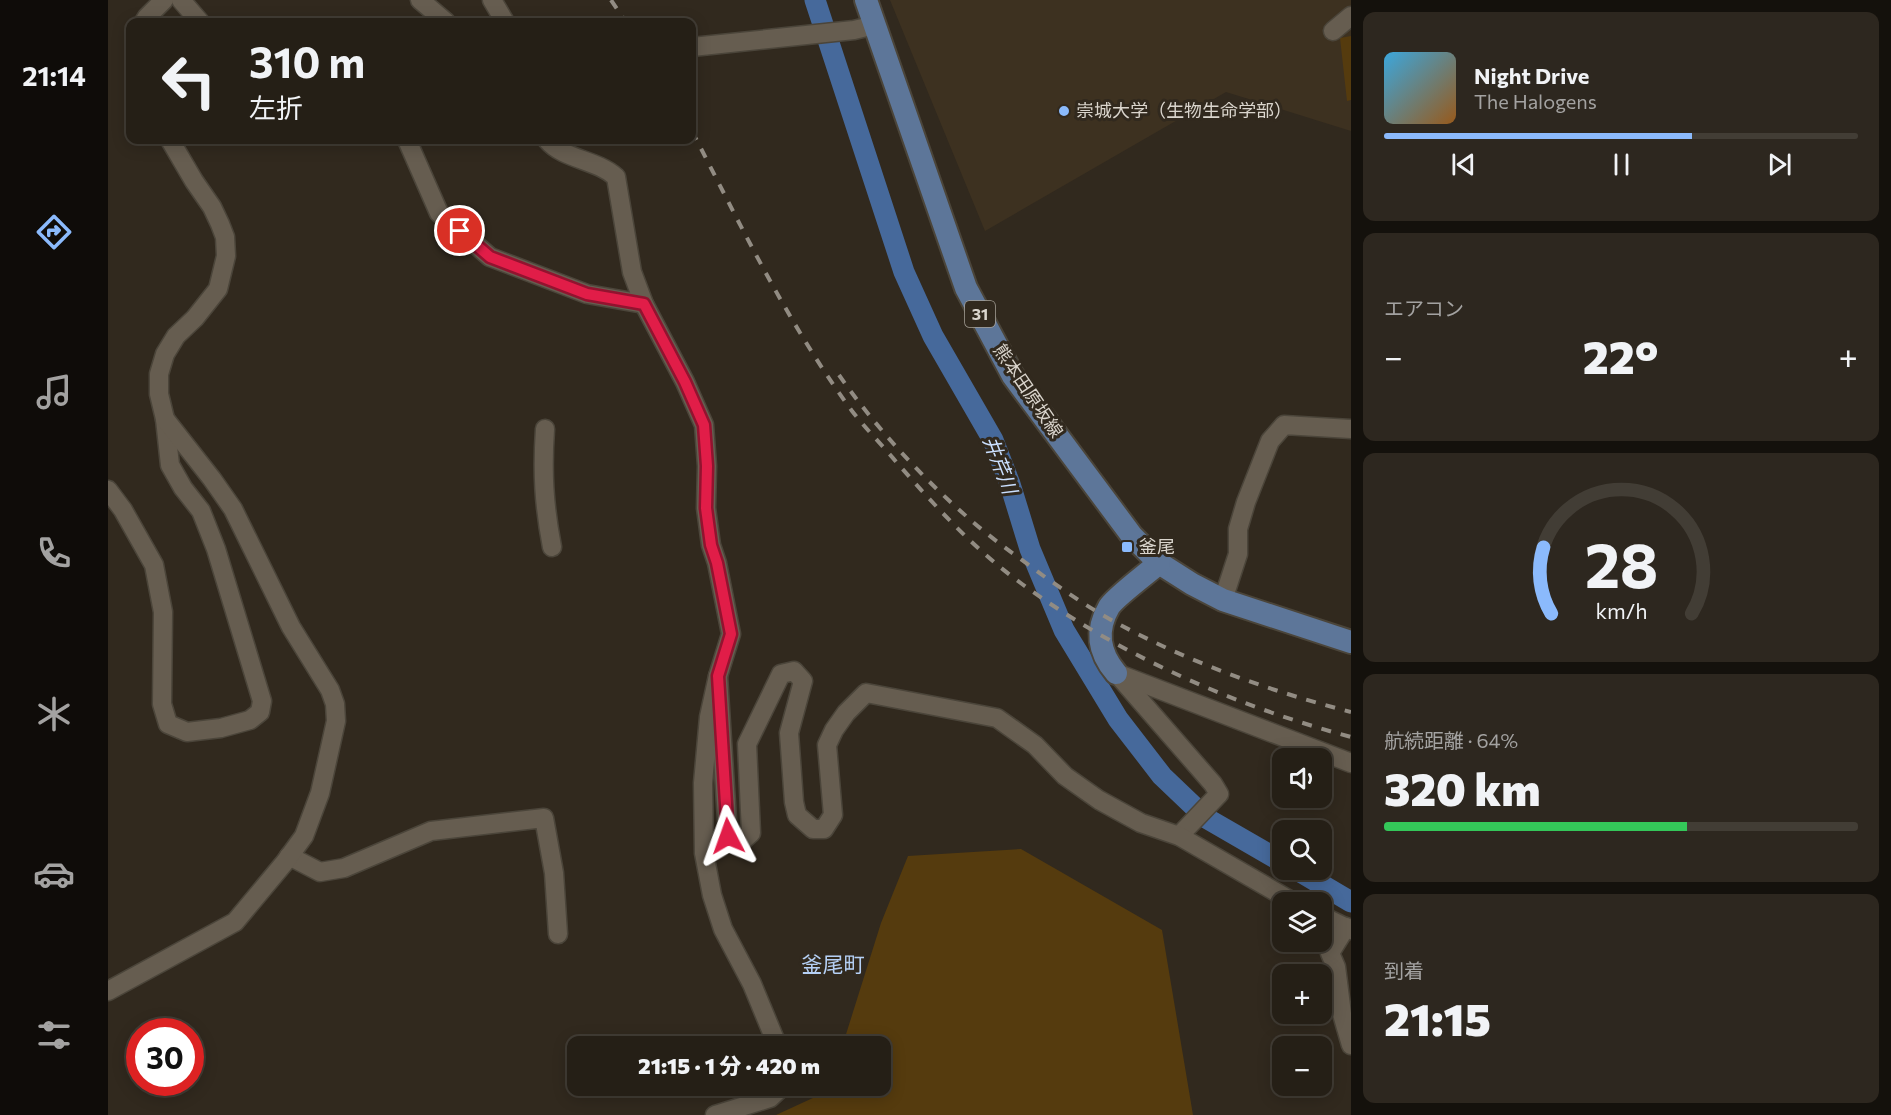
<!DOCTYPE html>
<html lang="ja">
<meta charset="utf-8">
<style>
:root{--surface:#251f16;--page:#2d271f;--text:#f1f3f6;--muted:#a3a2a1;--line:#423d35;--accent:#8bbafc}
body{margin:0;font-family:Commissioner,"Noto Sans JP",sans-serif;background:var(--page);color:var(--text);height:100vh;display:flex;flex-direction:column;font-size:22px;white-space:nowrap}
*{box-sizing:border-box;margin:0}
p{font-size:20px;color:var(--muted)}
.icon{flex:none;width:33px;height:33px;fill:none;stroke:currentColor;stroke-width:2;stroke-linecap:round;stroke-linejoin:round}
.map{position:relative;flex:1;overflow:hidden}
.sheet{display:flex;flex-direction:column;gap:12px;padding:12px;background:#14110c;width:540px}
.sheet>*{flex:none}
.banner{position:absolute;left:18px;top:18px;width:570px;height:126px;border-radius:12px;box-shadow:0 3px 15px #0003,0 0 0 2px var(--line);background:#251f16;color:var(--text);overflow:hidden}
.controls{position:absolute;left:1164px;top:748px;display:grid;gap:12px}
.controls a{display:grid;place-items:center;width:60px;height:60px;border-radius:12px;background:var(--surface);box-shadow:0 3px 15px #0003,0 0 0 2px var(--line);font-size:30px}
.speed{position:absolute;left:18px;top:1018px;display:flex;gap:12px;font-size:30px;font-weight:700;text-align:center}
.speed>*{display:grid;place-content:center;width:78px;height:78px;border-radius:50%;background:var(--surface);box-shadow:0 3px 15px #0003,0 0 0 2px var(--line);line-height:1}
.speed .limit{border:9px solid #d22;background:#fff;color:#111}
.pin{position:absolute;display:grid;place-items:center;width:51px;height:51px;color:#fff;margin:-26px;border:3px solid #fff;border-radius:50%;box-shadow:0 2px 6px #0007}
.me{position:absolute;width:66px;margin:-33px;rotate:356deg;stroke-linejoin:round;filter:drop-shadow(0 0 4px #0008)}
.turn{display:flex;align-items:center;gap:21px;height:126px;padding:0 24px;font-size:27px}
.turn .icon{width:78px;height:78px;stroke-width:2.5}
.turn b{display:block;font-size:42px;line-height:51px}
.big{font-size:45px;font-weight:800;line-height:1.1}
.sheet .tile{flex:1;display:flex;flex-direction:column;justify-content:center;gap:9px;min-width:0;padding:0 21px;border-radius:12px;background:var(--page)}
.sheet .dial{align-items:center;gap:0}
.dial svg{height:156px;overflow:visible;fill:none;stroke:var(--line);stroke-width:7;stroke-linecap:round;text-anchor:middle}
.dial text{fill:var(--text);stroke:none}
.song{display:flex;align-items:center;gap:18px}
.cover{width:72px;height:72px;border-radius:9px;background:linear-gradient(135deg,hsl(200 70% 55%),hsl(30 70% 35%))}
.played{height:6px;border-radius:3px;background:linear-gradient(90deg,var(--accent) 65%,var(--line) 65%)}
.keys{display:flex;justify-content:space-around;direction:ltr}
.heat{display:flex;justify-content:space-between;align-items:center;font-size:33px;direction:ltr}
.charge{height:9px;border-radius:4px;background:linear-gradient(90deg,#34c759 64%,var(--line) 0)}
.trip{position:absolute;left:459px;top:1036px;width:324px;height:60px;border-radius:12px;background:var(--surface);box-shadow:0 3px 15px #0003,0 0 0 2px var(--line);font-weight:800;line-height:60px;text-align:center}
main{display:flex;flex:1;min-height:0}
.tab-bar{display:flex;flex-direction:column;width:108px;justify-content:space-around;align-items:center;background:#0f0c09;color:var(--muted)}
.tab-bar .icon{width:42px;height:42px}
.tab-bar .active{color:var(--accent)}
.tab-bar b{font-size:27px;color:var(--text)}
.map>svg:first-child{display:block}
</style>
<main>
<nav class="tab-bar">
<b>21:14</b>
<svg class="icon active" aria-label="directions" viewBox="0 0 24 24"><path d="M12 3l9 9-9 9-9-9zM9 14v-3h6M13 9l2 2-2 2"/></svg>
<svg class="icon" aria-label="music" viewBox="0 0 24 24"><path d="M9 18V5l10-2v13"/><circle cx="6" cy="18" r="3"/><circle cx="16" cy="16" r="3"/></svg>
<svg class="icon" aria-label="phone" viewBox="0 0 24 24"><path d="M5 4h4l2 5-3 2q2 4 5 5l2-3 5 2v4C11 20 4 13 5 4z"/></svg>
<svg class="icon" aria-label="climate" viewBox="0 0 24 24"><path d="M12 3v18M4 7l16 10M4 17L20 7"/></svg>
<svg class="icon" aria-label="car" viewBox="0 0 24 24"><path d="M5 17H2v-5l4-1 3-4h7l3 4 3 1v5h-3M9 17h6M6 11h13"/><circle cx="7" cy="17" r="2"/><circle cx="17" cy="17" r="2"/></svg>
<svg class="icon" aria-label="filters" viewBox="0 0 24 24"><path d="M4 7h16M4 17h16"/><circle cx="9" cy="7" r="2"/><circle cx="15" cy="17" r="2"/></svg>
</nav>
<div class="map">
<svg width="1243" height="1115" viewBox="0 0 1243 1115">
<rect width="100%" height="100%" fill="#31291e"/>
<path fill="#3d3120" d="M782,0H1243V131L1118,92L877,231Z"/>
<g fill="#553b0e">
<path d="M1243,36V100L1239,101L1232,38Z"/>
<path d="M913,849L1054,930L1085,1115H668L720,1091L722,1086H772V1047H734L773,923L800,856Z"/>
</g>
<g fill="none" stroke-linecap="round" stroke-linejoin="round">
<g stroke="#46699b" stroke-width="21">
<path d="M707,0L796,272L825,336L885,440L902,484L922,549L956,630L1010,719L1054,776L1098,818L1174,862"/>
<path d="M1189,870L1243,902"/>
</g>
<defs>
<g id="minor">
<path d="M73,0L92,22"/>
<path d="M312,0L338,22"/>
<path d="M384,0L397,22"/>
<path d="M36,22L39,17L56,0"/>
<path d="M1225,31L1243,16"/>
<path d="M584,47L746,30L767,25"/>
<path d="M299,140L331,213L382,257L479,294L536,304"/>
<path d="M439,140C456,160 488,159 508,177L524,272L536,304L577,382L596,425L599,466L598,508L603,545L609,563L623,634L610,676L601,717L595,783L596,853L604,895L615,929L644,984L670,1047"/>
<path d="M437,429C434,472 436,505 444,547"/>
<path d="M0,490L15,510L46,565L55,612L54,704L60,724L79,732L113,728L142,720L152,712L154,701L108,549L93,511L75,488L62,465L57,419"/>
<path d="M1115,600L1130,554V529L1138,502L1162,441L1176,425L1243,429"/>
<path d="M1008,673L1243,763"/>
<path d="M1010,675L1105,784L1111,794L1071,836"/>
<path d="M610,676L620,836L632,843L643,833L639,744L673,674L686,671L695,681L681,733L686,802L689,815L705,829H716L725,815L719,745L726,730L738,713L758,693L889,718L927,745L957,776L991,800L1033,823L1071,836L1187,903"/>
<path d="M181,856L212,872L236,868L323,831L436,818L446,873L450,934"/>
<path d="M1214,916L1243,930"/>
<path d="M1238,927L1222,953L1228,967L1234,1014L1243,1045"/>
<path d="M0,991L127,922L177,862L196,836L212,793L228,721L227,704L222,690L183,627L125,509L104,479L57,419L51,394V374L57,354L68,336L87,318L110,289L118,256L117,237L112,224L104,207L86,181L62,140"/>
<path d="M607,1115L662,1098L675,1086"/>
</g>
<g id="major">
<path d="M758,0L858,288L905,376L1024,536L1051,563L1084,584L1115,600L1243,642"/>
<path d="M1008,673C991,653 987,631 1001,607C1007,597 1040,573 1051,563"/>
</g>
</defs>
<use href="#minor" stroke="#4b453a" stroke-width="21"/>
<use href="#major" stroke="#4b453a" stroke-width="26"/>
<use href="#minor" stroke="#665d50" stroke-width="18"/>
<use href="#major" stroke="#5d7699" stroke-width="22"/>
<g stroke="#928c83" stroke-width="4" stroke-dasharray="10 10" stroke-linecap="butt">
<path d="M503,0L518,22"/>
<path d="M584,131C633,226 680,324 744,411C758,429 775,446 790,464C828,507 867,550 914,584C1011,655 1127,706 1243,737"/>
<path d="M731,375C768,428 816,480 865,522C888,542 913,559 937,577C957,591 977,605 998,617C1074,660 1158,690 1243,712"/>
</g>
</g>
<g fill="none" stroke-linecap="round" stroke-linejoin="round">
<defs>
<path id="route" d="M352,231L382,257L479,294L536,304L577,382L596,425L599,466L598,508L603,545L609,563L623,634L610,676L620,836"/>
</defs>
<use href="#route" stroke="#92132f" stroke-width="15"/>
<use href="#route" stroke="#e11d48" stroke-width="10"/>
</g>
<g fill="#8bbafc" stroke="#31291e" stroke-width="2">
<circle cx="956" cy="111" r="6"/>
<rect x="1013" y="541" width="12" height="12" rx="3"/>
</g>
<g text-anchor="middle" stroke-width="6" stroke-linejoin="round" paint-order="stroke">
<rect fill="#31291e" stroke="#a7a198" stroke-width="1.5" x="857" y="301" width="30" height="26" rx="4.5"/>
<g font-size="16" font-weight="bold" fill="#dad5cd">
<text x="872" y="320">31</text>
</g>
<g font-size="18" fill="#dad5cd" stroke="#31291e" text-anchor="start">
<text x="968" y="117">崇城大学（生物生命学部）</text>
<text x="1031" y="553">釜尾</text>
</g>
<g font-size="18" fill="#dad5cd" stroke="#31291e">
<text transform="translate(920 391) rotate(56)" y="6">熊本田原坂線</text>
</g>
<g font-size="20" font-style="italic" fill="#cadffe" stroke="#31291e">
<text transform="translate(892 465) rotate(69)" y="7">井芹川</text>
</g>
<g font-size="21" fill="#b5d0f5" stroke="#31291e">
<text x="725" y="972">釜尾町</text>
</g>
</g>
</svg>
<div class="controls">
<a><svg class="icon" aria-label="sound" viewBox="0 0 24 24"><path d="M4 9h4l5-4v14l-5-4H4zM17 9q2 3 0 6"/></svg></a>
<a><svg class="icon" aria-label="search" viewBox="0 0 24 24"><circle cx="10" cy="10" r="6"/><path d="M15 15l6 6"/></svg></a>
<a><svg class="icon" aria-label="layers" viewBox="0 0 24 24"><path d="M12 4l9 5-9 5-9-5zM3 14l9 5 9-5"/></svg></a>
<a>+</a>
<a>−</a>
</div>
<div class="speed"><div class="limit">30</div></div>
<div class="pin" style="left:352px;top:231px;background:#d93025"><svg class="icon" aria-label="arrive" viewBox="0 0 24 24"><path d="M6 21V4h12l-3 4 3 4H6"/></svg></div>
<svg class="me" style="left:620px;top:836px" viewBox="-20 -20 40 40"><path d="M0-17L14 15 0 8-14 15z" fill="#e11d48" stroke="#fff" stroke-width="4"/></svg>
<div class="trip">21:15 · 1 分 · 420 m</div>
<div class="banner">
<div class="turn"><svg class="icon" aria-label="left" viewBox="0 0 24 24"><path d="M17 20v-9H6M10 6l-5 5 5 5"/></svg><div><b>310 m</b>左折</div></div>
</div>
</div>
<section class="sheet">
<div class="tile">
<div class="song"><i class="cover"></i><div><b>Night Drive</b><p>The Halogens</p></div></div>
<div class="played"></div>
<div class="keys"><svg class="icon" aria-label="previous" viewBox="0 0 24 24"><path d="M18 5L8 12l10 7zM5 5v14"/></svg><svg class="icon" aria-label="pause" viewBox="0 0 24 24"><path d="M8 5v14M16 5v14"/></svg><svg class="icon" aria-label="next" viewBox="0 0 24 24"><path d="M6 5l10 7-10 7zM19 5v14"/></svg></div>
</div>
<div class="tile"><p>エアコン</p>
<div class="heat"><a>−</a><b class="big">22°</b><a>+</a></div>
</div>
<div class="tile dial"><svg viewBox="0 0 100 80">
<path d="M14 69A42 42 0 1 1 86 69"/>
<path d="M14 69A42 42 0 0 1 10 35" stroke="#8bbafc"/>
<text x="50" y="56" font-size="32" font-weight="700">28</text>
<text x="50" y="72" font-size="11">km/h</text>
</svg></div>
<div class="tile"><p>航続距離 · 64%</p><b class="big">320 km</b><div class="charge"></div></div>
<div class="tile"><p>到着</p><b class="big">21:15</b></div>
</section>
</main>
